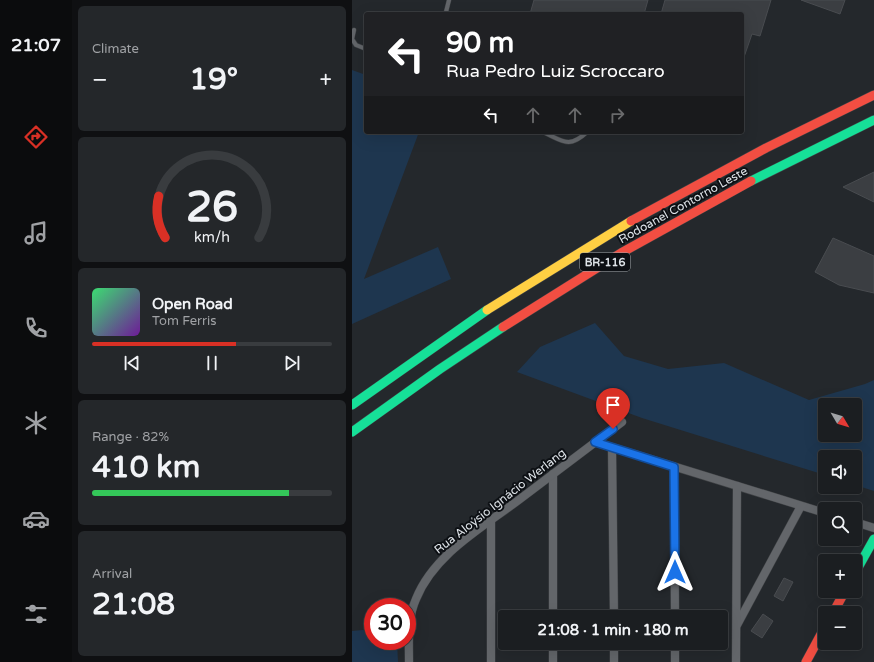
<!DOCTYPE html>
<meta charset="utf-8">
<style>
:root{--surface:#1b1e21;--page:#24272a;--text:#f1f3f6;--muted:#a0a2a5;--line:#393c3f;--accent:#d93025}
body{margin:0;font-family:"Varela Round",sans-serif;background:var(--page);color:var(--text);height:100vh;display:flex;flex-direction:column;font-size:15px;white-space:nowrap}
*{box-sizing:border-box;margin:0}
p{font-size:13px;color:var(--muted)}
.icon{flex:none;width:22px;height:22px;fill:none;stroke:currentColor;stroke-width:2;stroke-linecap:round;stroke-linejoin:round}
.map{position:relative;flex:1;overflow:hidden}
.details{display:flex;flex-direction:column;gap:6px;padding:6px;background:#0f1012;width:280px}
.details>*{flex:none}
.hud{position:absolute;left:12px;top:12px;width:380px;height:122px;border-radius:4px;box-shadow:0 4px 16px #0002,0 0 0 1px var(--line);background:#202124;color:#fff;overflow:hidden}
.needle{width:26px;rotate:128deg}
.controls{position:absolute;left:466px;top:398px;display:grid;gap:8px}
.controls a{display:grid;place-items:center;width:44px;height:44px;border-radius:4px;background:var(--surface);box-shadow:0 4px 16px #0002,0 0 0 1px var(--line);font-size:20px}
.speed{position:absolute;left:12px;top:598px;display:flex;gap:8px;font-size:20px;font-weight:700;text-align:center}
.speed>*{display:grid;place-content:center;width:52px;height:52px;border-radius:50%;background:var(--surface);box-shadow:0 4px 16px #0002,0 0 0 1px var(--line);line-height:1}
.speed .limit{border:6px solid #d22;background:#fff;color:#111}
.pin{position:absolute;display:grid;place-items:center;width:34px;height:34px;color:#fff;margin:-41px -17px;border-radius:50% 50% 50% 0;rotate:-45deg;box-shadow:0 0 4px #0007}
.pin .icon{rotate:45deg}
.me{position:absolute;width:44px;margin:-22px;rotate:0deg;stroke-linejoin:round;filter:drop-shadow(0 0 3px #0008)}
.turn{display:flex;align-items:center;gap:14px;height:84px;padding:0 16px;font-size:18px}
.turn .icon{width:52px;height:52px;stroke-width:2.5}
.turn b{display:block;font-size:28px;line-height:34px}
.lanes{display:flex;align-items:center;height:38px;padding:0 16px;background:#0003;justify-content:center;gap:20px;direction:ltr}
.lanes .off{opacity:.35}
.big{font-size:30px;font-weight:700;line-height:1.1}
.details .card{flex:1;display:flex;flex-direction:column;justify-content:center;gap:6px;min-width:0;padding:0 14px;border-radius:6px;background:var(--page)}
.details .dial{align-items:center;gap:0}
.dial svg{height:104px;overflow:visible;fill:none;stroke:var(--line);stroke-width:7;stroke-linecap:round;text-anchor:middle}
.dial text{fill:var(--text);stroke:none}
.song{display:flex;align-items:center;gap:12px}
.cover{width:48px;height:48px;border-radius:6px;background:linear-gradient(135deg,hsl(140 70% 55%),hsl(280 70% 35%))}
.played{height:4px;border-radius:2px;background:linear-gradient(90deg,var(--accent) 60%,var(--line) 60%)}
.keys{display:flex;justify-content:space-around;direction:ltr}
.heat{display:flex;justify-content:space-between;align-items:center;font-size:22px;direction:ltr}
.charge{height:6px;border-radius:3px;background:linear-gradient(90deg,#34c759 82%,var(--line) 0)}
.trip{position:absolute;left:146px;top:610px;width:230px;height:40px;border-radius:4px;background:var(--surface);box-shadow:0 4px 16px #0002,0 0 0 1px var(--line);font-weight:700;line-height:40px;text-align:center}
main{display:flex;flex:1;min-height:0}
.menu{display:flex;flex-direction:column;width:72px;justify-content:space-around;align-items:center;background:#0b0c0d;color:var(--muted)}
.menu .icon{width:28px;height:28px}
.menu .on{color:var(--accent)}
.menu b{font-size:18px;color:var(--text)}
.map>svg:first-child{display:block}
</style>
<main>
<nav class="menu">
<b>21:07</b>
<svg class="icon on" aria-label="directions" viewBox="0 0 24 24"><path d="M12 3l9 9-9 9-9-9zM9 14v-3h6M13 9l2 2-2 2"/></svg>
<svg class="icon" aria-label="music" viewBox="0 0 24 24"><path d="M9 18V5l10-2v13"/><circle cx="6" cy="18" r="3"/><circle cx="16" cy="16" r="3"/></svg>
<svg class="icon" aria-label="phone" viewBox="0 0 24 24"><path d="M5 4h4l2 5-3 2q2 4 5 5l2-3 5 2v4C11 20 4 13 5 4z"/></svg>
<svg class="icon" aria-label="climate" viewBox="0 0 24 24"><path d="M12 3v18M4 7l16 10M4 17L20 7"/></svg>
<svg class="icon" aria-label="car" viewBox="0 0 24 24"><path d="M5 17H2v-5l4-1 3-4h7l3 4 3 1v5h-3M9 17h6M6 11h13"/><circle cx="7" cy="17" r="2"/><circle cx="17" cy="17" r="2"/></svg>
<svg class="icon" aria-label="filters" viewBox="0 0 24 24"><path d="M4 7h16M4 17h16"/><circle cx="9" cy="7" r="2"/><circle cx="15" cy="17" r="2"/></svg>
</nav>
<section class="details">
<div class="card"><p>Climate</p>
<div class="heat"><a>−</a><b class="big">19°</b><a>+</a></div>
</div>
<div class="card dial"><svg viewBox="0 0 100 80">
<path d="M14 69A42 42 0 1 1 86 69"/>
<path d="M14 69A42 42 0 0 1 9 37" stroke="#d93025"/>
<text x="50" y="56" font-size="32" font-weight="700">26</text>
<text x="50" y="72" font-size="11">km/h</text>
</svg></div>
<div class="card">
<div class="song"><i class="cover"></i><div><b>Open Road</b><p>Tom Ferris</p></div></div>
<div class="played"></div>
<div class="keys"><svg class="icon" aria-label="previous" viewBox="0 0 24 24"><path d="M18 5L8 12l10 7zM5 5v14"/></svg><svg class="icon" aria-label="pause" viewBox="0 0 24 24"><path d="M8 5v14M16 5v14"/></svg><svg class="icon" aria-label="next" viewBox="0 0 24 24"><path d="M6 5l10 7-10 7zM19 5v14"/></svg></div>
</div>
<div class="card"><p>Range · 82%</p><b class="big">410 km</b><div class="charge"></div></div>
<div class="card"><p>Arrival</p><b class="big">21:08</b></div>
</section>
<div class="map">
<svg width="522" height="662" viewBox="0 0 522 662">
<rect width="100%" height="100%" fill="#24282c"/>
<g fill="#1e364f" fill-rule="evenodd">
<path d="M0,70L14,75V132H67L12,279L86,247L99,279L0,324Z"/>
<path d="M243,323L272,356L316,369L372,363L457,400L513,384L522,380V491L503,485V457H473V475L290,418L165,372L188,347ZM473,405H503V435H473Z"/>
<path d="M21,629V641H45L46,662H0V631Z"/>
</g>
<g fill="#3b3e42" stroke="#494c50">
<path d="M182,0H296L292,14H178Z"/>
<path d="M313,0H419L408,36L400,34L391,60L390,14H309Z"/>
<path d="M449,0H493L488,14Z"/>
<path d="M522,172V202L491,187Z"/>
<path d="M481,238L522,256V293L487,285L463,272Z"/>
<path d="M432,578L441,582L431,601L422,596Z"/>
<path d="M411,614L421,621L410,638L399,631Z"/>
</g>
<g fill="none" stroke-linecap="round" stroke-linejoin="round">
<defs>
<g id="lane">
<path d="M94,12L97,0"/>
<path d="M2,30L0,39L4,45L14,49"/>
<path d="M191,132C211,141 217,149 235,132"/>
</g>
<g id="street">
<path d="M243,442L473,513"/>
<path d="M260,448L262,617"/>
<path d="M322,467L323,617"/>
<path d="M201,474V617"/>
<path d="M503,522L522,528"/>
<path d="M385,625L449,506"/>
<path d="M201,643V662"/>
<path d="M262,643V662"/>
<path d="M323,643V662"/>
<path d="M57,662C57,641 55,619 64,599C82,554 131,527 168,499C202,473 236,448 270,422"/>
<path d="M139,662V520"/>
<path d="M384,662L385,486"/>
</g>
<g id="fast">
<path d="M399,181L522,120"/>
<path d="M0,405L135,310"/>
<path d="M0,432L88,369L151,327"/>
<path d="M503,573L522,539"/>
</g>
<path id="slow" d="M135,310L279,221"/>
<g id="jam">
<path d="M279,221L414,148L522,95"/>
<path d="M151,327L269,253L399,181"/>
<path d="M481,613L493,591"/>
<path d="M454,662L473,627"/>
</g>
</defs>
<use href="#lane" stroke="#404346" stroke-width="5"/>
<use href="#street" stroke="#404346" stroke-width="9"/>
<use href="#fast" stroke="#404346" stroke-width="10"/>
<use href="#slow" stroke="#404346" stroke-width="10"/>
<use href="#jam" stroke="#404346" stroke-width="10"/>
<use href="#lane" stroke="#63666a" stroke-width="4"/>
<use href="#street" stroke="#63666a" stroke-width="8"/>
<use href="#fast" stroke="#16e098" stroke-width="9"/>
<use href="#slow" stroke="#ffcf43" stroke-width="9"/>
<use href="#jam" stroke="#f24e42" stroke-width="9"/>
</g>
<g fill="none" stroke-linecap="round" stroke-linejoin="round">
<defs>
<path id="route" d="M261,429L243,442L322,467L323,572"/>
</defs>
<use href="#route" stroke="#114b97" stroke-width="10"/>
<use href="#route" stroke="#1a73e8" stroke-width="7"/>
</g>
<g text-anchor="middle" stroke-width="4" stroke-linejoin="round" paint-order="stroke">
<rect fill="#0d1014" stroke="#9fa4a8" stroke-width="1" x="228" y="253" width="50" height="18" rx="3"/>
<g font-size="11" font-weight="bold" fill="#dee3e8">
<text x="253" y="266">BR-116</text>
</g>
<g font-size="12" fill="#dee3e8" stroke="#0d1014">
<text transform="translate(331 205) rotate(-29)" y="4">Rodoanel Contorno Leste</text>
<text transform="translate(148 501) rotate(-38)" y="4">Rua Aloýsio Ignácio Werlang</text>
</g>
</g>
</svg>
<div class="controls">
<a><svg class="needle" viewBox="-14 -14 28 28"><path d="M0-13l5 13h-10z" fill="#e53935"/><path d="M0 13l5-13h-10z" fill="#a0a2a5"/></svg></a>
<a><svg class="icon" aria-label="sound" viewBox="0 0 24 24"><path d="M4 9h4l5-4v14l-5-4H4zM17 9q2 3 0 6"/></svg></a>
<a><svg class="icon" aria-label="search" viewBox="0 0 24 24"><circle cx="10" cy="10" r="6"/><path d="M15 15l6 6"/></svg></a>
<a>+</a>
<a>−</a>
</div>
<div class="speed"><div class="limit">30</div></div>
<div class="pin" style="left:261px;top:429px;background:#d93025"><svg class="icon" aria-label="arrive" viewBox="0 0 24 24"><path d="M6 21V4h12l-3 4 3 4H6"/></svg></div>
<svg class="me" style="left:323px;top:572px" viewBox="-20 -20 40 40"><path d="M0-17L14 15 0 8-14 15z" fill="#1a73e8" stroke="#fff" stroke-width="4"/></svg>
<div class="trip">21:08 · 1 min · 180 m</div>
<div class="hud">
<div class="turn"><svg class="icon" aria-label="left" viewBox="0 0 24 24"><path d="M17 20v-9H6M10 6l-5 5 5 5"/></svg><div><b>90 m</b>Rua Pedro Luiz Scroccaro</div></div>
<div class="lanes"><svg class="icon" aria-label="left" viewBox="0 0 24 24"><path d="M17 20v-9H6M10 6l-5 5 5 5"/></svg><svg class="icon off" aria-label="ahead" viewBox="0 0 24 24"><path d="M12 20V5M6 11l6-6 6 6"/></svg><svg class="icon off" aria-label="ahead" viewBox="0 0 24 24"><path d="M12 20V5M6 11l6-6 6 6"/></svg><svg class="icon off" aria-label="right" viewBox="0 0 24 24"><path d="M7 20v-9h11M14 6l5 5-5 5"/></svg></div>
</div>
</div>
</main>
